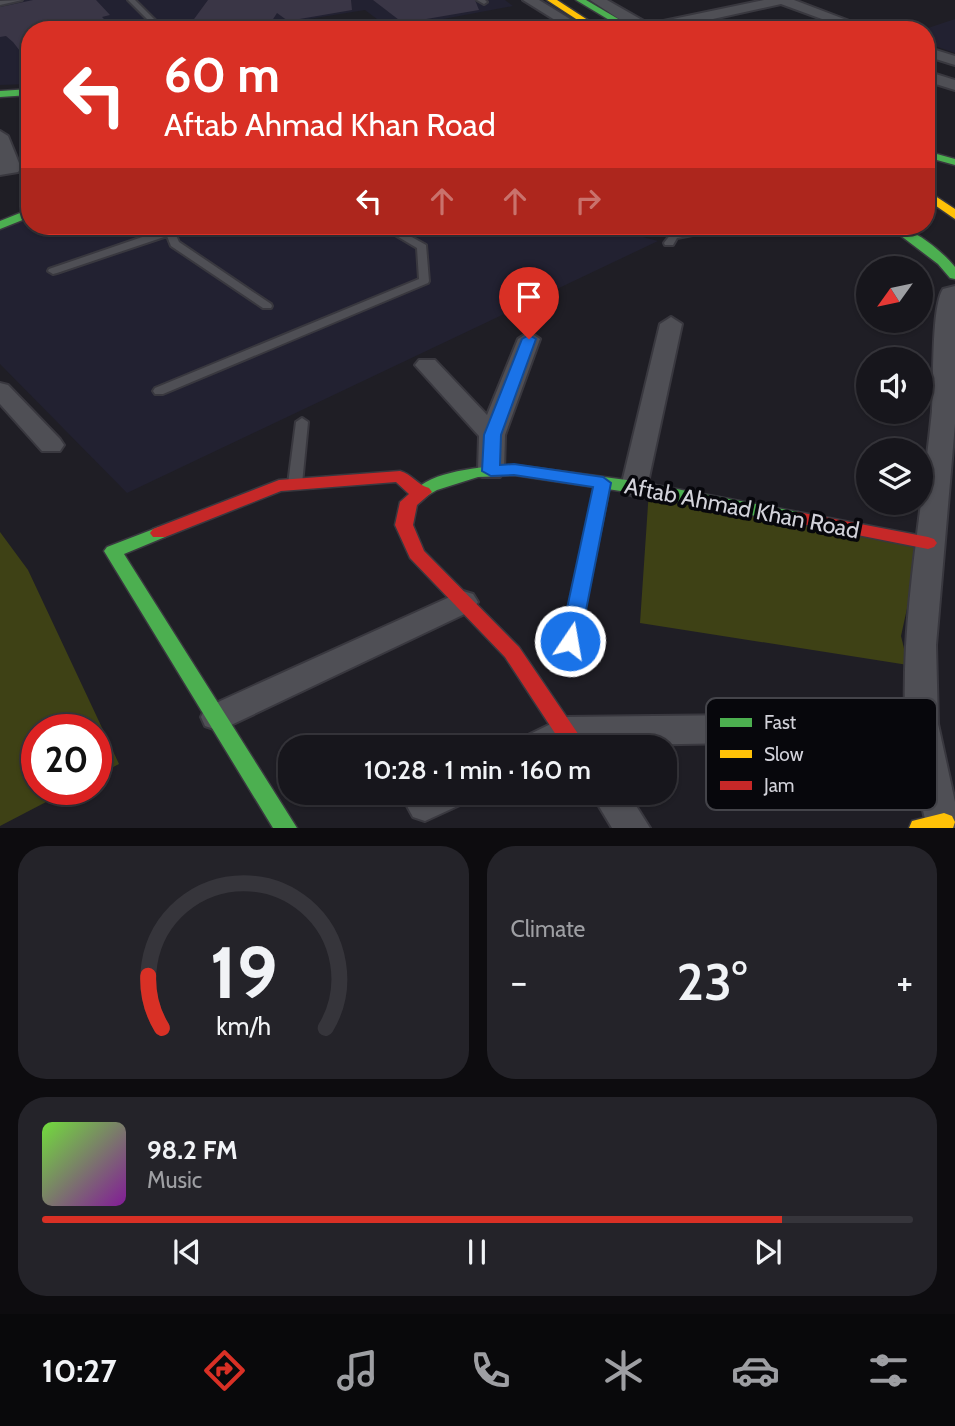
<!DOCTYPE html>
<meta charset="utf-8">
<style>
:root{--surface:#17161c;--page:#242329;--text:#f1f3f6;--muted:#9e9fa3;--line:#36353b;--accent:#d93025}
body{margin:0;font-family:Cabin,sans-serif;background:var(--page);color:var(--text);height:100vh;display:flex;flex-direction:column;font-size:26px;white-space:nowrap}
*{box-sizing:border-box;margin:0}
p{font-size:23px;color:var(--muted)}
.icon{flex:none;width:38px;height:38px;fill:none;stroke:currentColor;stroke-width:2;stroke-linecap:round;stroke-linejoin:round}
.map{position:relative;height:828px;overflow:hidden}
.drawer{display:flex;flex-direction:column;gap:18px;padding:18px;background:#0d0c0f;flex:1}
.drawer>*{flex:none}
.hud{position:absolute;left:21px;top:21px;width:914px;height:214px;border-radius:28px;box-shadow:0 2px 5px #0004,0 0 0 2px var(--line);background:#d93025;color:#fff;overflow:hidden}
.needle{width:46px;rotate:237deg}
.controls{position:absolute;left:856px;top:256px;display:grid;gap:14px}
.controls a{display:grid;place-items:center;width:77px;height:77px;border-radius:50%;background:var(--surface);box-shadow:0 2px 5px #0004,0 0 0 2px var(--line);font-size:35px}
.speed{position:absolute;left:21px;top:714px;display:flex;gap:14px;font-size:35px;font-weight:700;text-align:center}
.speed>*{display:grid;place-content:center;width:91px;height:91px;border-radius:50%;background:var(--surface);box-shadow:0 2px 5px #0004,0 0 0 2px var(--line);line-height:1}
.speed .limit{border:10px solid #d22;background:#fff;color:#111}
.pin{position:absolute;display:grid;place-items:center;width:60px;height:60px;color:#fff;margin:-72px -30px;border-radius:50% 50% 50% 0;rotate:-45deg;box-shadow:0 0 7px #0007}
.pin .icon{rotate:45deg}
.me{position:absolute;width:77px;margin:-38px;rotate:12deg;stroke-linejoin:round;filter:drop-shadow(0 0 5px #0008)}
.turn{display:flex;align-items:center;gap:24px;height:147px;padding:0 28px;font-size:32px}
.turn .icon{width:91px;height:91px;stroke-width:2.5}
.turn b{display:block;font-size:49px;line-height:60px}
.lanes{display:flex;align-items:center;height:66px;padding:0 28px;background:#0003;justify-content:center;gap:35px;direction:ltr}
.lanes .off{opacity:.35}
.big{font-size:52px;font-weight:600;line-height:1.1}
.drawer .widget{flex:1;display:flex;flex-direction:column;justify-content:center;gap:10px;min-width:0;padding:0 24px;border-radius:28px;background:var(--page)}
.drawer .dial{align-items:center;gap:0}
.dial svg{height:182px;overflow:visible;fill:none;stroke:var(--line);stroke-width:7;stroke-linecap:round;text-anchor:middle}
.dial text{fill:var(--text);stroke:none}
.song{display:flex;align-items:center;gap:21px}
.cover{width:84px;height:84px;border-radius:10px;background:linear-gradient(135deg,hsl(100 70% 55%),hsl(290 70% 35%))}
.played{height:7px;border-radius:4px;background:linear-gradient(90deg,var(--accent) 85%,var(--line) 85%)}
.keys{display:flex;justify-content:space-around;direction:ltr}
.heat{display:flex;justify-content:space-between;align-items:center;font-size:38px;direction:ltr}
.drawer .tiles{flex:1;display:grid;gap:18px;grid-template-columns:1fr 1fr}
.widget:last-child{grid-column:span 2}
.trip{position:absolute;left:278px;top:735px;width:399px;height:70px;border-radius:28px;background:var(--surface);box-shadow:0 2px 5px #0004,0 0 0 2px var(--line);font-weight:600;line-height:70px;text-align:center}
.menu{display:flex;height:112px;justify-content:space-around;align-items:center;background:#09090b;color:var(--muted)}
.menu .icon{width:49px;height:49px}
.menu .current{color:var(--accent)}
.menu b{font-size:32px;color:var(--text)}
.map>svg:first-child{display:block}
</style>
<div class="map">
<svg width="955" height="828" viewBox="0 0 955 828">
<rect width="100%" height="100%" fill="#1f1e25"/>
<g fill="#222131">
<path d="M0,0H505L513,6L390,29L365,10L284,23L278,30H30V84L0,85Z"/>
<path d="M955,19V53L926,43V30H922Z"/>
<path d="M30,213V226H602L658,241L127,493L0,364V225Z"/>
</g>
<g fill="#3e4115">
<path d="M649,490L921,544L901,636L908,665L640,623Z"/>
<path d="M0,532L28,570L119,764L96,776V730H37V789H71L0,826Z"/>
</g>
<g fill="#3a3646">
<path d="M33,0H96L110,15L102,17L115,30H30V64L13,42L6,36L0,37V7Z"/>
<path d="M208,0H351L352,10L288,21L277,13L266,30H186Z"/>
<path d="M373,0H475L479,10L403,23Z"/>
</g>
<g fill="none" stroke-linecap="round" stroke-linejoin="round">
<defs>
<g id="lane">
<path d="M22,0L0,5V1Z"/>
<path d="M128,0H135L165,30H158Z"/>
<path d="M477,0H485L487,2L484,4Z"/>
<path d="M166,226H176L175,233L179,242L271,304L272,306L271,308H263L171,246L167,236L57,273L53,274L48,271L49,269L154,233L165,231Z"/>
<path d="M380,226H392L426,245L429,281L428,283L163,394H155L153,391L155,388L419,279L417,248Z"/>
<path d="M711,226H729L724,229L677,238L673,245H665L664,243L671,234Z"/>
<path d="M302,418L308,422L302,484L295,488L288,484L296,422Z"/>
<path d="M603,479L610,483L578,641L575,645L570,647L565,645L562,641L596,483Z"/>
</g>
<g id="street">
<path d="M523,0H539L583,27L571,30Z"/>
<path d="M590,0H607L649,24L764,0H794L873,30H852L781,4L663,30H636Z"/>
<path d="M926,47L955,56V65L926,56Z"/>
<path d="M926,71L955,80V90L926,81Z"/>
<path d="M0,131L8,136L21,168L18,172L0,175Z"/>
<path d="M955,286V424L936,645L938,724L955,802V828H927L907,740L519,747L524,737L565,717L905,713C902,611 922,512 932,411C934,385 931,307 943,289Z"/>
<path d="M671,317L682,324L647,487L643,493L634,496L625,493L621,487L660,324Z"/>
<path d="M529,332L540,339L505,435L504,471L500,477H482L478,471L479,436L415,365L419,360H435L487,415L518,339Z"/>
<path d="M0,383L8,385L60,439L64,445L60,451H42L0,404Z"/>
<path d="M463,591L473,594L478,602L473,610L229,726L217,730L205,726L201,717L205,708Z"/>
<path d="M417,793H467L462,804L425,821L413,817L407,806Z"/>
<path d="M591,793H628L650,828H612Z"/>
</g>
<g id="fast">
<path d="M576,0H586L637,30H626Z"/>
<path d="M30,89V95L0,97V91Z"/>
<path d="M926,151L955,159V165L926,157Z"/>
<path d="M30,209V217L0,229V221Z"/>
<path d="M888,226C911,225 940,249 955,267V279L950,278L938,264Z"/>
<path d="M514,465L634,481L798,512L804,514L807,518L804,522L798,524L634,493L514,475L478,477L437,490L423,498L414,492C430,470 488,466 514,465Z"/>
<path d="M159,527L165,529L168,533L165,537L124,554L297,828H273L104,551L107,547Z"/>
</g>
<g id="slow">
<path d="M547,0H557L600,28L593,30Z"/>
<path d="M926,190L955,209V219L926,199Z"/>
<path d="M944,813L952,816L955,822L953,828H909L912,821Z"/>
</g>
<g id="jam">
<path d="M400,471C412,474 417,485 429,488L432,492L417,505L413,525L424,551L519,647L587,747H564L505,657L410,558L395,525L400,502L409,494L396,482L281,491L165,537H153L150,533L153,529L279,480Z"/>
<path d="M798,512L928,537L934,539L937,543L934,547L928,549L792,522L789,518L792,514Z"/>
</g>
</defs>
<use href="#lane" stroke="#39383f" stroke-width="4"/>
<use href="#street" stroke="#39383f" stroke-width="4"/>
<use href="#fast" stroke="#39383f" stroke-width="3"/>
<use href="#slow" stroke="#39383f" stroke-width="3"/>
<use href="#jam" stroke="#39383f" stroke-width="3"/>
<use href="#lane" fill="#4f4f55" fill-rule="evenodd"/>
<use href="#street" fill="#4f4f55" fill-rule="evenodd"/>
<use href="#fast" fill="#4caf50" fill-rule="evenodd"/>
<use href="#slow" fill="#ffc107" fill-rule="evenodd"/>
<use href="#jam" fill="#c62828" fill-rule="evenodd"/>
</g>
<path fill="#1a73e8" stroke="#114b97" stroke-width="2" d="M529,335L536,339L501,435L500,465L514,464L603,477L611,483L580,641L577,647H563L560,641L593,487L514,475L491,476L482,471L484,435L522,339Z"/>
<g text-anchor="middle" stroke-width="7" stroke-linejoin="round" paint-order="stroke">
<g font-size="23" fill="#d2d2da" stroke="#07070c">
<text transform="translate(742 508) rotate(11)" y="8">Aftab Ahmad Khan Road</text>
</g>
</g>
<rect x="706" y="698" width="231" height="112" rx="10" fill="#07070c" stroke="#44444a" stroke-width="2"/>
<rect x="720" y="718" width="32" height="9" fill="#4caf50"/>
<rect x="720" y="750" width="32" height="8" fill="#ffc107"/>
<rect x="720" y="781" width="32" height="9" fill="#c62828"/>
<g font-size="19" fill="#d2d2da">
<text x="764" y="729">Fast</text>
<text x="764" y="761">Slow</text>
<text x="764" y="792">Jam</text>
</g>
</svg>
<div class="controls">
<a><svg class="needle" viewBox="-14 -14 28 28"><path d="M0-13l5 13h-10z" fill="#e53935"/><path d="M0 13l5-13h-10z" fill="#9e9fa3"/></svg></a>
<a><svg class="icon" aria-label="sound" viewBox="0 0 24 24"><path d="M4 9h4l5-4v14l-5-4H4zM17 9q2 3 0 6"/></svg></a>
<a><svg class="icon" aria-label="layers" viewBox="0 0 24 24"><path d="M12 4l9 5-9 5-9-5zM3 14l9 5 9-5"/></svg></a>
</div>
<div class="speed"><div class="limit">20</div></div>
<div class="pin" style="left:529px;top:339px;background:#d93025"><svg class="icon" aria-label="arrive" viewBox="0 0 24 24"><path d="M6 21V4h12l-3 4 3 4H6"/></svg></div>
<svg class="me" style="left:570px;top:641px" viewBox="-20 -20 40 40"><circle r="17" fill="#1a73e8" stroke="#fff" stroke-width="3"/><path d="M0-11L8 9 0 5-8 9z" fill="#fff"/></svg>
<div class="trip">10:28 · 1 min · 160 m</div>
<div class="hud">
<div class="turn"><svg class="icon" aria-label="left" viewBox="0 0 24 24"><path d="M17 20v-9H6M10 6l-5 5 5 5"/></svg><div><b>60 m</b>Aftab Ahmad Khan Road</div></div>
<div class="lanes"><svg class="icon" aria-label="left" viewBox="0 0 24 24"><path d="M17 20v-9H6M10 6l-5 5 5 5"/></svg><svg class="icon off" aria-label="ahead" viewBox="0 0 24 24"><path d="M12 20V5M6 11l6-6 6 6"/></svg><svg class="icon off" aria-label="ahead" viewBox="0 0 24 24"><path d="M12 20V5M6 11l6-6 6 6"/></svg><svg class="icon off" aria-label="right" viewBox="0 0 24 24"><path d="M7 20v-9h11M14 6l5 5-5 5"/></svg></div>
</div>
</div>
<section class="drawer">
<div class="tiles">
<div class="widget dial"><svg viewBox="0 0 100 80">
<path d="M14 69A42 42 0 1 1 86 69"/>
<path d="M14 69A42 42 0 0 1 8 46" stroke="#d93025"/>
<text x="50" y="56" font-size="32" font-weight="700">19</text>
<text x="50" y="72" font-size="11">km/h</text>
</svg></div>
<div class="widget"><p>Climate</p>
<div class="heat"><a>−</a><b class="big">23°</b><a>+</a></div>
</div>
<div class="widget">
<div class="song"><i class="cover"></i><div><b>98.2 FM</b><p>Music</p></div></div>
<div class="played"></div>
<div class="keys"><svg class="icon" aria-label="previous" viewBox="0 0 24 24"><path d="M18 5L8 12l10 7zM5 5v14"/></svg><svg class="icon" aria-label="pause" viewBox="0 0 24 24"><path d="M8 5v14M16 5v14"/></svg><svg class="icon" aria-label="next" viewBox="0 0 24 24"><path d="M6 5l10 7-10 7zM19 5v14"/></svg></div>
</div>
</div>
</section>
<nav class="menu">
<b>10:27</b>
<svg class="icon current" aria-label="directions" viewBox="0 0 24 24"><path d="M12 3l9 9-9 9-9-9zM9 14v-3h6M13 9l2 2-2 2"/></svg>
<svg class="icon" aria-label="music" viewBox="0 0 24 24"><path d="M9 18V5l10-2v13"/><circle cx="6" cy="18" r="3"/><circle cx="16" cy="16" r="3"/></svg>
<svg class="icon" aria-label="phone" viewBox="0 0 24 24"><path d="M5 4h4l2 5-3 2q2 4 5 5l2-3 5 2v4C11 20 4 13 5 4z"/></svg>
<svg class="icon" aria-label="climate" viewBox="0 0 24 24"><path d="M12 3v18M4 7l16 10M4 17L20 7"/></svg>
<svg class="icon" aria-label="car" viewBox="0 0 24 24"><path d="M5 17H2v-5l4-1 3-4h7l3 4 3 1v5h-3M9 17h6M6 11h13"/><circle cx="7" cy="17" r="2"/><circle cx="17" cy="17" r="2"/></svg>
<svg class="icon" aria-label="filters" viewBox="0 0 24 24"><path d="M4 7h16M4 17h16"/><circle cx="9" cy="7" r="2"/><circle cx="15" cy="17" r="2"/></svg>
</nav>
